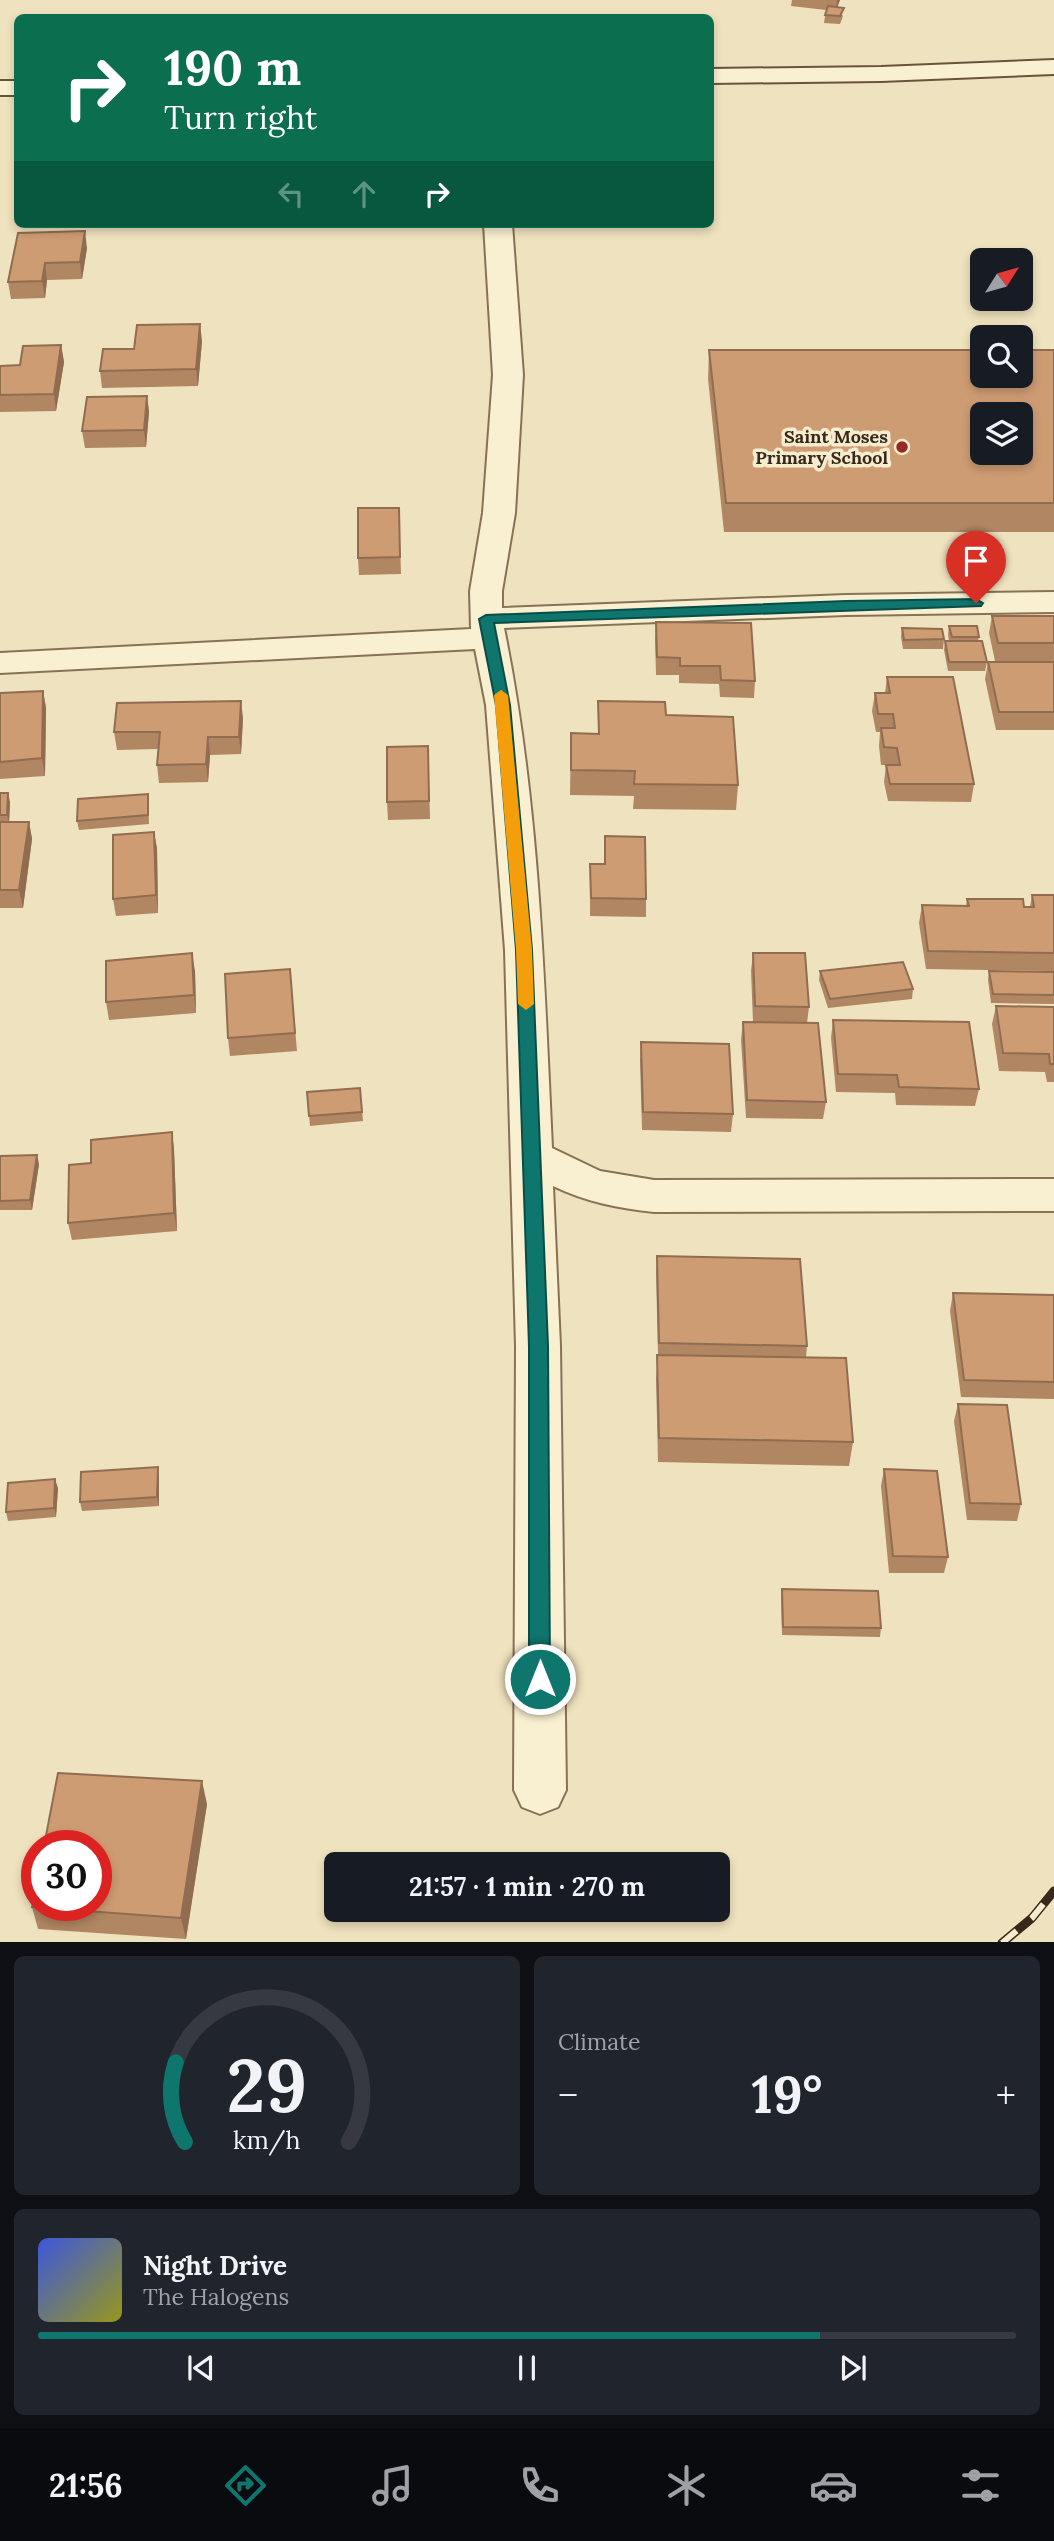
<!DOCTYPE html>
<meta charset="utf-8">
<style>
:root{--surface:#171b24;--page:#20242c;--text:#f1f3f6;--muted:#9ea1a6;--line:#363941;--accent:#0f766e}
body{margin:0;font-family:Lora,serif;background:var(--page);color:var(--text);height:100vh;display:flex;flex-direction:column;font-size:26px;white-space:nowrap}
*{box-sizing:border-box;margin:0}
p{font-size:23px;color:var(--muted)}
.icon{flex:none;width:38px;height:38px;fill:none;stroke:currentColor;stroke-width:2;stroke-linecap:round;stroke-linejoin:round}
.map{position:relative;height:1942px;overflow:hidden}
.side{display:flex;flex-direction:column;gap:14px;padding:14px;background:#0d0f14;flex:1}
.side>*{flex:none}
.guide{position:absolute;left:14px;top:14px;width:700px;height:214px;border-radius:10px;box-shadow:0 4px 10px #0003;background:#0b6e4f;color:#fff;overflow:hidden}
.needle{width:46px;rotate:53deg}
.controls{position:absolute;left:970px;top:248px;display:grid;gap:14px}
.controls a{display:grid;place-items:center;width:63px;height:63px;border-radius:10px;background:var(--surface);box-shadow:0 4px 10px #0003;font-size:35px}
.speed{position:absolute;left:21px;top:1830px;display:flex;gap:14px;font-size:35px;font-weight:700;text-align:center}
.speed>*{display:grid;place-content:center;width:91px;height:91px;border-radius:50%;background:var(--surface);box-shadow:0 4px 10px #0003;line-height:1}
.speed .limit{border:10px solid #d22;background:#fff;color:#111}
.pin{position:absolute;display:grid;place-items:center;width:60px;height:60px;color:#fff;margin:-72px -30px;border-radius:50% 50% 50% 0;rotate:-45deg;box-shadow:0 0 7px #0007}
.pin .icon{rotate:45deg}
.me{position:absolute;width:77px;margin:-38px;rotate:0deg;stroke-linejoin:round;filter:drop-shadow(0 0 5px #0008)}
.turn{display:flex;align-items:center;gap:24px;height:147px;padding:0 35px;font-size:32px}
.turn .icon{width:91px;height:91px;stroke-width:2.5}
.turn b{display:block;font-size:49px;line-height:60px}
.lanes{display:flex;align-items:center;height:66px;padding:0 35px;background:#0003;justify-content:center;gap:35px;direction:ltr}
.lanes .off{opacity:.35}
.big{font-size:52px;font-weight:800;line-height:1.1}
.side .card{flex:1;display:flex;flex-direction:column;justify-content:center;gap:10px;min-width:0;padding:0 24px;border-radius:10px;background:var(--page)}
.side .dial{align-items:center;gap:0}
.dial svg{height:182px;overflow:visible;fill:none;stroke:var(--line);stroke-width:7;stroke-linecap:round;text-anchor:middle}
.dial text{fill:var(--text);stroke:none}
.song{display:flex;align-items:center;gap:21px}
.cover{width:84px;height:84px;border-radius:10px;background:linear-gradient(135deg,hsl(230 70% 55%),hsl(60 70% 35%))}
.played{height:7px;border-radius:4px;background:linear-gradient(90deg,var(--accent) 80%,var(--line) 80%)}
.keys{display:flex;justify-content:space-around;direction:ltr}
.heat{display:flex;justify-content:space-between;align-items:center;font-size:38px;direction:ltr}
.side .tiles{flex:1;display:grid;gap:14px;grid-template-columns:1fr 1fr}
.card:last-child{grid-column:span 2}
.trip{position:absolute;left:324px;top:1852px;width:406px;height:70px;border-radius:10px;background:var(--surface);box-shadow:0 4px 10px #0003;font-weight:800;line-height:70px;text-align:center}
.dock{display:flex;height:112px;justify-content:space-around;align-items:center;background:#090b0e;color:var(--muted)}
.dock .icon{width:49px;height:49px}
.dock .selected{color:var(--accent)}
.dock b{font-size:32px;color:var(--text)}
.map>svg:first-child{display:block}
</style>
<div class="map">
<svg width="1054" height="1943" viewBox="0 0 1054 1943">
<rect width="100%" height="100%" fill="#efe2be"/>
<g fill="none" stroke-linecap="round" stroke-linejoin="round">
<defs>
<path id="street" d="M484,224H512L523,375L515,513L502,591V608L846,595L1054,592V612L846,615L504,628C539,799 544,975 552,1148L600,1171L654,1180L1054,1179V1211L654,1212C618,1208 586,1202 553,1186L560,1346L566,1790L558,1807L540,1814L522,1807L514,1790L516,1346L505,950L486,705L475,649L0,673V653L471,629L470,591L483,513L493,375Z"/>
<g id="secondary">
<path d="M1054,60V74L881,81L710,83V69L881,67Z"/>
<rect x="0" y="81" width="18" height="14"/>
</g>
</defs>
<use href="#street" stroke="#877256" stroke-width="4"/>
<use href="#secondary" stroke="#69533a" stroke-width="4"/>
<use href="#street" fill="#f9efd1" fill-rule="evenodd"/>
<use href="#secondary" fill="#f9efd1" fill-rule="evenodd"/>
<defs>
<path id="rail" d="M1002,1943L1032,1918L1054,1891"/>
</defs>
<use href="#rail" stroke="#36291b" stroke-width="9"/>
<use href="#rail" stroke="#f6ecce" stroke-width="6" stroke-dasharray="19" stroke-linecap="butt"/>
</g>
<g fill="#b18663">
<path d="M792,0H840L837,7L843,16L840,24L824,23L826,10L791,6Z"/>
<path d="M18,233L87,248L82,279L47,280L45,298L11,299L8,282Z"/>
<path d="M202,341L198,386L102,388L100,371Z"/>
<path d="M61,345L64,362L56,411L0,412V366L20,365Z"/>
<path d="M709,350H1054V532H724L708,379Z"/>
<path d="M147,396L149,412L146,447L85,448L82,431Z"/>
<path d="M399,508L401,574L359,575L358,558Z"/>
<path d="M992,616H1054V661H995L989,633Z"/>
<path d="M656,622L755,681L754,698L720,697L719,684L679,683V675H656L655,639Z"/>
<path d="M949,626L979,637L978,641L987,662L985,671H948L944,650L945,641H949L948,635Z"/>
<path d="M902,628L944,639L943,649H903L901,637Z"/>
<path d="M988,662H1054V730H996L985,679Z"/>
<path d="M887,677L974,784L971,802L888,801L884,782L886,765H881L879,746L880,732H876L872,711L875,693H885Z"/>
<path d="M43,691L46,708L45,776L0,779V693Z"/>
<path d="M598,701L666,715L738,785L736,810L633,809L634,796L570,795L571,733L598,734Z"/>
<path d="M243,718L241,754L210,755L208,782L159,783L157,765L158,749L117,750L114,732Z"/>
<path d="M428,746L430,819L388,820L387,802Z"/>
<path d="M0,793L10,802L9,822H29L32,839L23,908H0Z"/>
<path d="M148,794L149,824L79,830L77,821Z"/>
<path d="M154,832L157,849L158,913L116,916L113,899Z"/>
<path d="M590,864L646,899V917L590,916Z"/>
<path d="M1032,895H1054V971L926,969L919,923L922,905L966,906L967,899L1030,907Z"/>
<path d="M753,953L809,1007L807,1023L826,1102L823,1119L746,1118L741,1040L743,1022H753L751,971Z"/>
<path d="M290,969L297,1051L230,1056L228,1038Z"/>
<path d="M195,971L196,1013L109,1020L106,1002Z"/>
<path d="M820,971L913,989L912,999L828,1008L819,980Z"/>
<path d="M989,971L1054,972V1004L991,1003L988,980Z"/>
<path d="M996,1006L1054,1007V1082H1047L1045,1072L999,1071L992,1024Z"/>
<path d="M833,1020L979,1089L975,1106L896,1105L895,1093L836,1092L831,1038Z"/>
<path d="M641,1042L733,1114L731,1132L642,1130L640,1060Z"/>
<path d="M360,1088L363,1121L310,1126L307,1092Z"/>
<path d="M172,1132L174,1150L177,1231L72,1240L68,1223L91,1163Z"/>
<path d="M0,1156L39,1164L32,1210H0Z"/>
<path d="M657,1256L807,1346L806,1358L853,1442L849,1466L658,1462L656,1379L658,1355L656,1273Z"/>
<path d="M953,1293L1054,1295V1399L961,1397L950,1311Z"/>
<path d="M958,1404L1021,1504L1017,1521L967,1520L954,1421Z"/>
<path d="M884,1469L948,1557L944,1573H889L881,1486Z"/>
<path d="M159,1476V1506L82,1511L80,1502Z"/>
<path d="M58,1488L56,1517L8,1521L6,1512Z"/>
<path d="M782,1589L881,1628L880,1637L782,1635L781,1598Z"/>
<path d="M207,1804L186,1939L38,1929L32,1907Z"/>
</g>
<g fill="#906d50">
<path d="M837,0H840L836,11Z"/>
<path d="M85,231L87,248L82,279L80,262Z"/>
<path d="M45,263L47,280L45,298L42,281Z"/>
<path d="M200,324L202,341L198,386L196,369Z"/>
<path d="M61,345L64,362L56,411L54,394Z"/>
<path d="M147,396L149,412L146,447L144,430Z"/>
<path d="M43,691L46,708L45,776L42,758Z"/>
<path d="M241,701L243,718L241,754L239,737Z"/>
<path d="M208,737L210,755L208,782L206,764Z"/>
<path d="M8,793L10,802L9,824L7,815Z"/>
<path d="M29,822L32,839L23,908L19,890Z"/>
<path d="M154,832L157,849L158,913L156,895Z"/>
<path d="M192,953L195,971L196,1013L194,995Z"/>
<path d="M172,1132L174,1150L177,1231L174,1213Z"/>
<path d="M37,1155L39,1164L32,1210L30,1200Z"/>
<path d="M158,1467L159,1476V1506L157,1497Z"/>
<path d="M55,1479L58,1488L56,1517L54,1508Z"/>
<path d="M202,1781L207,1804L186,1939L181,1918Z"/>
</g>
<g fill="#ce9c73" stroke="#906d50" stroke-width="2" fill-rule="evenodd">
<path d="M828,6L844,8L840,16L825,15Z"/>
<path d="M85,231L80,262L45,263L42,281L8,282L18,233Z"/>
<path d="M200,324L196,369L100,371L103,349H134L137,325Z"/>
<path d="M61,345L54,394L0,395V366L20,365L23,346Z"/>
<path d="M709,350H982V376H1020V350H1054V503H726ZM982,415H1020V453H982Z"/>
<path d="M147,396L144,430L82,431L87,397Z"/>
<path d="M358,508H399L400,557L358,558Z"/>
<path d="M992,616H1054V643H998Z"/>
<path d="M656,622L751,623L755,681L721,680L720,666H680V658L657,657Z"/>
<path d="M949,626H977L979,637H952Z"/>
<path d="M902,628L942,629L944,639L904,640Z"/>
<path d="M945,641H982L987,662H949Z"/>
<path d="M988,662H1054V712H999Z"/>
<path d="M887,677H953L974,784H890L886,765H900L897,748L884,747L881,728H895L893,714H878L875,693H890Z"/>
<path d="M43,691L42,758L0,762V693Z"/>
<path d="M241,701L239,737H208L206,764L157,765L160,732H114L117,703Z"/>
<path d="M598,701L665,702L666,715L733,717L738,785L634,784L635,771L571,770V733L599,734Z"/>
<path d="M428,746L429,801L387,802V747Z"/>
<path d="M0,793H8L7,815H0Z"/>
<path d="M148,794V815L77,821L78,799Z"/>
<path d="M0,822H29L19,890H0Z"/>
<path d="M154,832L156,895L113,899V835Z"/>
<path d="M605,836L645,837L646,899L591,898L590,864H605Z"/>
<path d="M1032,895H1054V953L928,951L922,905L969,906L967,899H1023L1024,907H1034Z"/>
<path d="M192,953L194,995L106,1002V961Z"/>
<path d="M753,953H805L809,1007L755,1006Z"/>
<path d="M903,962L913,989L830,999L820,971Z"/>
<path d="M290,969L295,1033L228,1038L225,974Z"/>
<path d="M989,971L1054,972V995L993,994Z"/>
<path d="M996,1006L1054,1007V1064H1050L1049,1054L1003,1053Z"/>
<path d="M833,1020L969,1022L979,1089L899,1087L897,1075L838,1074Z"/>
<path d="M743,1022L818,1023L826,1102L747,1100Z"/>
<path d="M641,1042L729,1044L733,1114L643,1112Z"/>
<path d="M360,1088L362,1112L309,1116L307,1092Z"/>
<path d="M172,1132L174,1213L68,1223L69,1165L91,1163V1140Z"/>
<path d="M37,1155L30,1200L0,1201V1156Z"/>
<path d="M657,1256L800,1259L807,1346L659,1343Z"/>
<path d="M953,1293L1054,1295V1382L964,1380Z"/>
<path d="M657,1355L846,1358L853,1442L659,1438Z"/>
<path d="M958,1404L1007,1405L1021,1504L970,1503Z"/>
<path d="M158,1467L157,1497L80,1502L81,1472Z"/>
<path d="M884,1469L937,1471L948,1557L893,1556Z"/>
<path d="M55,1479L54,1508L6,1512L8,1483Z"/>
<path d="M782,1589L878,1591L881,1628L783,1627Z"/>
<path d="M58,1773L202,1781L181,1918L32,1907L37,1882V1906H96V1846H44Z"/>
</g>
<path fill="#0f766e" stroke="#0a4d48" stroke-width="2" d="M976,599L983,603L981,606L494,623L510,705L532,950L548,1346L550,1679L547,1685L540,1688L532,1685L529,1679V1346L516,950L496,705L479,619L486,615L846,601Z"/>
<path fill="#f59e0b" d="M501,690L508,695L532,950L534,1004L526,1010L518,1004L516,950L494,695Z"/>
<circle fill="#972825" stroke="#f6ecce" stroke-width="2.5" cx="902" cy="447" r="7"/>
<g text-anchor="middle" stroke-width="7" stroke-linejoin="round" paint-order="stroke">
<g font-size="18" font-weight="bold" fill="#36291b" stroke="#f6ecce" text-anchor="end">
<text x="888" y="443">Saint Moses<tspan x="888" dy="21">Primary School</tspan></text>
</g>
</g>
</svg>
<div class="controls">
<a><svg class="needle" viewBox="-14 -14 28 28"><path d="M0-13l5 13h-10z" fill="#e53935"/><path d="M0 13l5-13h-10z" fill="#9ea1a6"/></svg></a>
<a><svg class="icon" aria-label="search" viewBox="0 0 24 24"><circle cx="10" cy="10" r="6"/><path d="M15 15l6 6"/></svg></a>
<a><svg class="icon" aria-label="layers" viewBox="0 0 24 24"><path d="M12 4l9 5-9 5-9-5zM3 14l9 5 9-5"/></svg></a>
</div>
<div class="speed"><div class="limit">30</div></div>
<div class="pin" style="left:976px;top:603px;background:#d93025"><svg class="icon" aria-label="arrive" viewBox="0 0 24 24"><path d="M6 21V4h12l-3 4 3 4H6"/></svg></div>
<svg class="me" style="left:540px;top:1679px" viewBox="-20 -20 40 40"><circle r="17" fill="#0f766e" stroke="#fff" stroke-width="3"/><path d="M0-11L8 9 0 5-8 9z" fill="#fff"/></svg>
<div class="trip">21:57 · 1 min · 270 m</div>
<div class="guide">
<div class="turn"><svg class="icon" aria-label="right" viewBox="0 0 24 24"><path d="M7 20v-9h11M14 6l5 5-5 5"/></svg><div><b>190 m</b>Turn right</div></div>
<div class="lanes"><svg class="icon off" aria-label="left" viewBox="0 0 24 24"><path d="M17 20v-9H6M10 6l-5 5 5 5"/></svg><svg class="icon off" aria-label="ahead" viewBox="0 0 24 24"><path d="M12 20V5M6 11l6-6 6 6"/></svg><svg class="icon" aria-label="right" viewBox="0 0 24 24"><path d="M7 20v-9h11M14 6l5 5-5 5"/></svg></div>
</div>
</div>
<section class="side">
<div class="tiles">
<div class="card dial"><svg viewBox="0 0 100 80">
<path d="M14 69A42 42 0 1 1 86 69"/>
<path d="M14 69A42 42 0 0 1 10 34" stroke="#0f766e"/>
<text x="50" y="56" font-size="32" font-weight="700">29</text>
<text x="50" y="72" font-size="11">km/h</text>
</svg></div>
<div class="card"><p>Climate</p>
<div class="heat"><a>−</a><b class="big">19°</b><a>+</a></div>
</div>
<div class="card">
<div class="song"><i class="cover"></i><div><b>Night Drive</b><p>The Halogens</p></div></div>
<div class="played"></div>
<div class="keys"><svg class="icon" aria-label="previous" viewBox="0 0 24 24"><path d="M18 5L8 12l10 7zM5 5v14"/></svg><svg class="icon" aria-label="pause" viewBox="0 0 24 24"><path d="M8 5v14M16 5v14"/></svg><svg class="icon" aria-label="next" viewBox="0 0 24 24"><path d="M6 5l10 7-10 7zM19 5v14"/></svg></div>
</div>
</div>
</section>
<nav class="dock">
<b>21:56</b>
<svg class="icon selected" aria-label="directions" viewBox="0 0 24 24"><path d="M12 3l9 9-9 9-9-9zM9 14v-3h6M13 9l2 2-2 2"/></svg>
<svg class="icon" aria-label="music" viewBox="0 0 24 24"><path d="M9 18V5l10-2v13"/><circle cx="6" cy="18" r="3"/><circle cx="16" cy="16" r="3"/></svg>
<svg class="icon" aria-label="phone" viewBox="0 0 24 24"><path d="M5 4h4l2 5-3 2q2 4 5 5l2-3 5 2v4C11 20 4 13 5 4z"/></svg>
<svg class="icon" aria-label="climate" viewBox="0 0 24 24"><path d="M12 3v18M4 7l16 10M4 17L20 7"/></svg>
<svg class="icon" aria-label="car" viewBox="0 0 24 24"><path d="M5 17H2v-5l4-1 3-4h7l3 4 3 1v5h-3M9 17h6M6 11h13"/><circle cx="7" cy="17" r="2"/><circle cx="17" cy="17" r="2"/></svg>
<svg class="icon" aria-label="filters" viewBox="0 0 24 24"><path d="M4 7h16M4 17h16"/><circle cx="9" cy="7" r="2"/><circle cx="15" cy="17" r="2"/></svg>
</nav>
